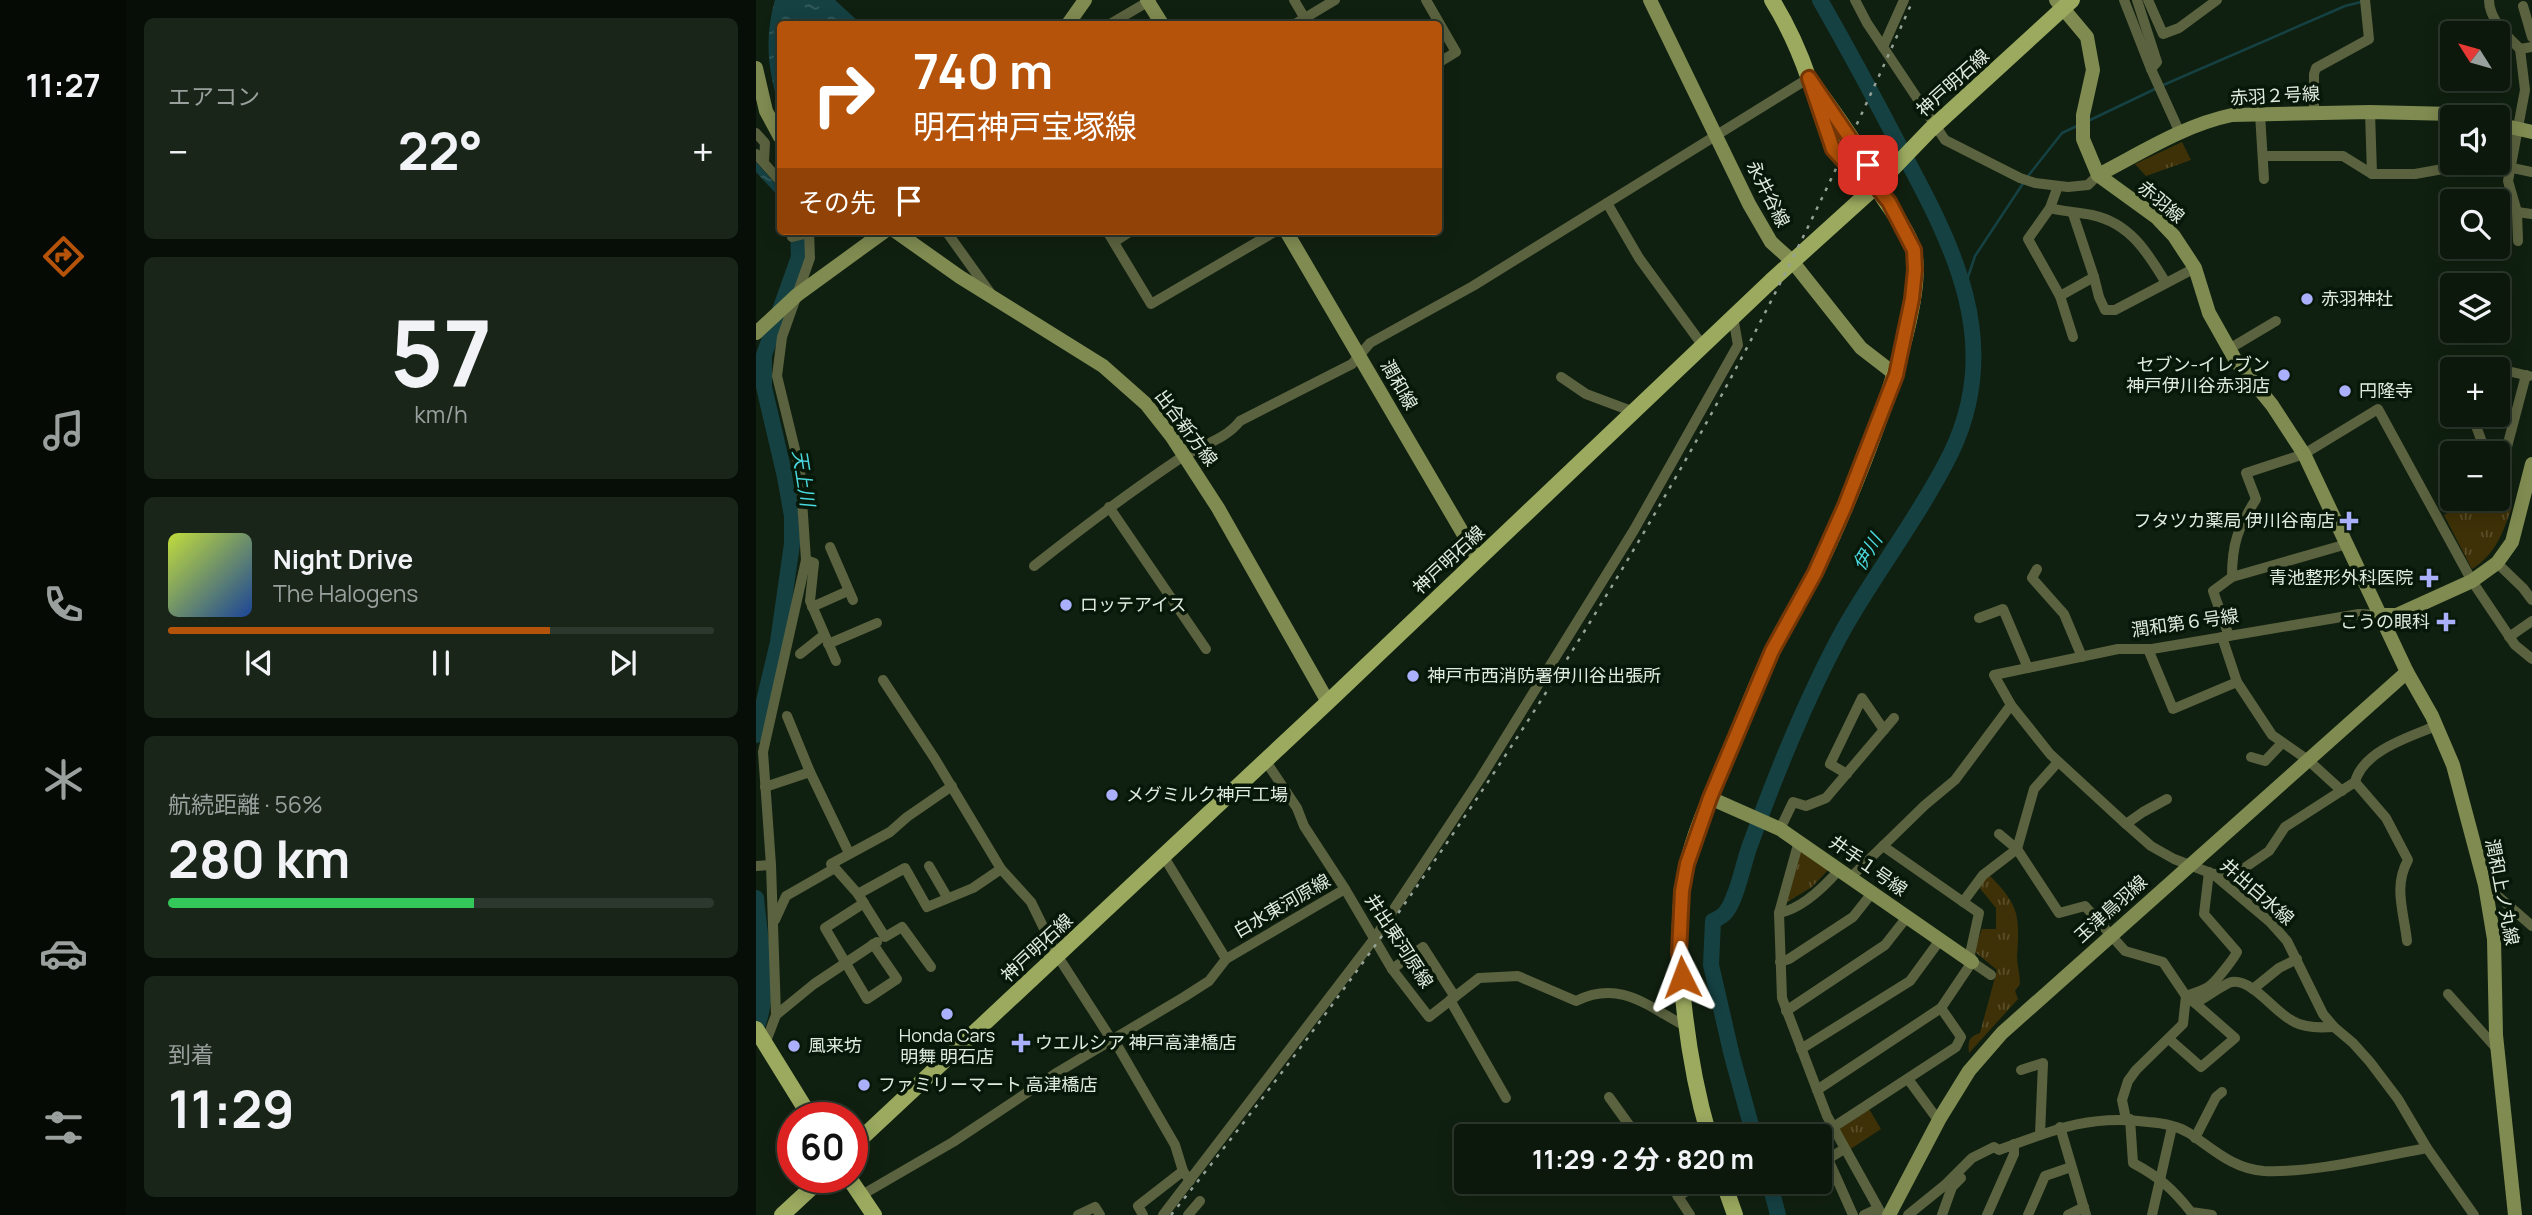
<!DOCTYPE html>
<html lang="ja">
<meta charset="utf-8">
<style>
:root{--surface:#0c180c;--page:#1a251a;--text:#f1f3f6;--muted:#9aa09d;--line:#2c372d;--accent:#b45309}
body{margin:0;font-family:Manrope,"Noto Sans JP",sans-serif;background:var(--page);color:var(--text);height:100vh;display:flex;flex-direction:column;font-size:26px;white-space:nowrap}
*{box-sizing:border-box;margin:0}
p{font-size:23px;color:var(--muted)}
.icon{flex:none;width:38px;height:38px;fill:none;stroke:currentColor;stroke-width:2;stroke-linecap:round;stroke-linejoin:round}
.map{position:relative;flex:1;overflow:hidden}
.panel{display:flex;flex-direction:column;gap:18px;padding:18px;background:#070d07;width:630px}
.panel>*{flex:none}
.hud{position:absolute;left:21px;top:21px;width:665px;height:214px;border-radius:7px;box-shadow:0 4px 18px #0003,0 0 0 2px var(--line);background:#b45309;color:#fff;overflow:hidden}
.needle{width:46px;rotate:307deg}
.controls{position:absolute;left:1684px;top:21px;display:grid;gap:14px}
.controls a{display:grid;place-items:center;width:70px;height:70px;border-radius:7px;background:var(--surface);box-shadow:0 4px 18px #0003,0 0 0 2px var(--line);font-size:35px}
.speed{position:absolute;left:21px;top:1102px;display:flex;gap:14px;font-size:35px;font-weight:700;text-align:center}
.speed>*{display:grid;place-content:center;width:91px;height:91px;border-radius:50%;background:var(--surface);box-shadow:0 4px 18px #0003,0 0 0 2px var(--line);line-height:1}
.speed .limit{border:10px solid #d22;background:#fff;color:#111}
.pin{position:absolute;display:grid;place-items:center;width:60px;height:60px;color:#fff;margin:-30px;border-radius:14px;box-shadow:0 4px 10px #0006}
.me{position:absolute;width:77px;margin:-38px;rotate:357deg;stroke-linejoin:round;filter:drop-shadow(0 0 5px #0008)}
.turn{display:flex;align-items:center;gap:24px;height:147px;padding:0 21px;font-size:32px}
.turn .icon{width:91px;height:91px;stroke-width:2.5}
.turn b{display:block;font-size:49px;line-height:60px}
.then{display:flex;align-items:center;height:66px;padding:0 21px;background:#0003;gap:14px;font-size:26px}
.big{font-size:52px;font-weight:700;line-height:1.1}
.panel .card{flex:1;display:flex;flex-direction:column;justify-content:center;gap:10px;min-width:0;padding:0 24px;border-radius:10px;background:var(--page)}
.panel .dial{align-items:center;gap:0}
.dial b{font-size:91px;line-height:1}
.song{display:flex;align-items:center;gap:21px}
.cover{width:84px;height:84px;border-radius:10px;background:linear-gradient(135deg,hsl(70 70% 55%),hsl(220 70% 35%))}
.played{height:7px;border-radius:4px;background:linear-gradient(90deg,var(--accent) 70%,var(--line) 70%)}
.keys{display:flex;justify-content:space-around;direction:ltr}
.heat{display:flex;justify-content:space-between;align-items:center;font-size:38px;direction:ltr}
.charge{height:10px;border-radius:5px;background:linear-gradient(90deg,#34c759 56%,var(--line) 0)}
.trip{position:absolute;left:698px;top:1124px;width:378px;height:70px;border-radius:7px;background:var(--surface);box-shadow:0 4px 18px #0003,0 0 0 2px var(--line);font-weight:700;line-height:70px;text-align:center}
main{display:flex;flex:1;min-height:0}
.dock{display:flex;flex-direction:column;width:126px;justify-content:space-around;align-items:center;background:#050a05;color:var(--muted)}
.dock .icon{width:49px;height:49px}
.dock .selected{color:var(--accent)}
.dock b{font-size:32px;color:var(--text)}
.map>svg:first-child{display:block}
</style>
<main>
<nav class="dock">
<b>11:27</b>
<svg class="icon selected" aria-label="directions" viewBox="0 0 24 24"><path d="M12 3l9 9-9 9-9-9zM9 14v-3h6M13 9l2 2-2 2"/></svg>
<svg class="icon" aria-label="music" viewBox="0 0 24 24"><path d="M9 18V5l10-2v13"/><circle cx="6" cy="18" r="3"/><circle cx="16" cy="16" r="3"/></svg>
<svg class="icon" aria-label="phone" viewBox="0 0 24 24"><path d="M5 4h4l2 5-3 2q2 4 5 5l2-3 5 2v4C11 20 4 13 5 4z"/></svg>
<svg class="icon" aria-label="climate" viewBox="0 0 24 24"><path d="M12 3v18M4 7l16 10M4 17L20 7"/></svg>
<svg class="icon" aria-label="car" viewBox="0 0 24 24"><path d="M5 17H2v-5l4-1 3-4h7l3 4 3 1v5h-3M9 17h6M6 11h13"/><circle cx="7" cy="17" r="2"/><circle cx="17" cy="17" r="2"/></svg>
<svg class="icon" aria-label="filters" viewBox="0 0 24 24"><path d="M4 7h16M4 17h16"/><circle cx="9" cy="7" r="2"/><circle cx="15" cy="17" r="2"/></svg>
</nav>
<section class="panel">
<div class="card"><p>エアコン</p>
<div class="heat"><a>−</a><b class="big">22°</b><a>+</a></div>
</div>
<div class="card dial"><b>57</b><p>km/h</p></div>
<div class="card">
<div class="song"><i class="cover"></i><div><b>Night Drive</b><p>The Halogens</p></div></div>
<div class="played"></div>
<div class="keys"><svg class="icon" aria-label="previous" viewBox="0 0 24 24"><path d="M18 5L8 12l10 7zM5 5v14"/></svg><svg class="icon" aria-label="pause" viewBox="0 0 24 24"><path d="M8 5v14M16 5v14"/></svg><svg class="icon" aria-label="next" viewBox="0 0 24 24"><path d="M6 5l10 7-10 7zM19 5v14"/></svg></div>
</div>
<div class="card"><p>航続距離 · 56%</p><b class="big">280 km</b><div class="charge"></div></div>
<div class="card"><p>到着</p><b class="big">11:29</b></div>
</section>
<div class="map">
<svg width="1776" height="1215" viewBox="0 0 1776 1215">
<defs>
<pattern id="park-tufts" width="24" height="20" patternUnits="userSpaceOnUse" patternTransform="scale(1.75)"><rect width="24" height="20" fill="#3e3107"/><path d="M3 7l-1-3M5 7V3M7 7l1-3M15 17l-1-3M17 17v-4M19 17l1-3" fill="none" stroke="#5a4f2b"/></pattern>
<pattern id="water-ripples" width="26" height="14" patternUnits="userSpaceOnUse" patternTransform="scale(1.75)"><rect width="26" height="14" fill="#154143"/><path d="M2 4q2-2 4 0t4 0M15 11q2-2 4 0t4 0" fill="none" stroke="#375d5e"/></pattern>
</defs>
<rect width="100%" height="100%" fill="#102010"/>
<g fill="url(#park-tufts)">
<path d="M1426,142L1435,160L1390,176L1379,164Z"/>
<path d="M1719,499L1756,507C1747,532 1740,554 1716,569L1688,515Z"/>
<path d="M1046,850L1072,870L1056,887L1031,902L1044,852Z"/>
<path d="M1233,875C1263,905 1264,915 1261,956C1261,965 1264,975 1264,984L1259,991L1262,999L1213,1053C1212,1042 1212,1037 1224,1033L1241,970L1218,951L1226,929H1240V908L1222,886Z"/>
<path d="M1113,1109L1125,1129L1093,1150L1082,1130Z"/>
</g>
<g fill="url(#water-ripples)">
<path d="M19,0H79L105,24H24V109C12,71 8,39 19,0Z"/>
<path d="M0,162L24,189V198L0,172Z"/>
</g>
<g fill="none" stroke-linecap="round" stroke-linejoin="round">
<g stroke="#154143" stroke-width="2.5">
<path d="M1405,86L1589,6L1605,2"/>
<path d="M1332,121L1399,89"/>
<path d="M1272,176L1306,133L1323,125"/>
<path d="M1209,286L1219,256L1268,182"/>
</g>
<g stroke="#154143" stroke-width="16">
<path d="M0,735L22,642L36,544V516L29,477L8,387V355L43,257L42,231"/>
<path d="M0,898C3,935 16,994 0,1028"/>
<path d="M998,1136L976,1056L955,965L957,921C961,919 967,916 970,912C981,898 987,865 993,848C1010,801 1028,755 1048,710C1062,679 1076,649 1093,620C1126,564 1166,511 1195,453C1248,343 1198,247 1145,149C1119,99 1092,49 1064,0"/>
<path d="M1013,1181L1022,1215"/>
</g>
<g stroke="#5b623f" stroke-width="10">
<path d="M538,0L551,22"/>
<path d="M670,0L700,52L682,63"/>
<path d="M1099,0L1111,23L1189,140L1264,178L1279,183L1312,187L1332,185L1342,175"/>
<path d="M1368,0L1395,69L1424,133"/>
<path d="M1381,0L1401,62L1395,69"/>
<path d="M1392,0L1407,34L1423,28L1461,0"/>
<path d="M1733,0C1733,19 1751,36 1764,49L1776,47"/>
<path d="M1767,6L1776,37"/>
<path d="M354,24L395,0"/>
<path d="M539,24L579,0"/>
<path d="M1127,47L1148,0"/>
<path d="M1558,112V74L1560,68L1613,39L1609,0"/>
<path d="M1614,112L1616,174"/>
<path d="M1504,114L1508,179"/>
<path d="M0,133L9,143L8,162"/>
<path d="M0,154L24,181"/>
<path d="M1507,156H1587L1616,174H1659L1720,163"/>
<path d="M1733,163L1776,172"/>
<path d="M1302,186L1294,208L1272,239L1304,296L1338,277"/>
<path d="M851,203L883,258L947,346"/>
<path d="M1294,208C1308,212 1322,212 1336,215C1374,223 1392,253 1410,283"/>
<path d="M1761,212L1776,214"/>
<path d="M1317,214L1338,277L1343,297L1349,310H1359L1439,268"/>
<path d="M190,231L235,294"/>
<path d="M351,231L395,304L520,231"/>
<path d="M36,237L53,233"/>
<path d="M1762,241L1761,212L1752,181L1769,90L1764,49"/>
<path d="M358,242L375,231"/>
<path d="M1304,296L1317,337"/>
<path d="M1473,349L1520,321"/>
<path d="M1729,369L1730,366L1773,376"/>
<path d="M805,377L830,394L878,412"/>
<path d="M1716,415L1730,453"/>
<path d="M1741,460L1747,462L1770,375"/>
<path d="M353,507L450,649"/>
<path d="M74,547L97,600"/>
<path d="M50,560L58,563L54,601L80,661"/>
<path d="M1741,563L1767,588L1776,600"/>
<path d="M278,566C326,528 375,491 426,457C445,445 469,440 484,421L596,364L614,343L717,286L1053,78"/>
<path d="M1281,569L1276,578L1308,614L1326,657"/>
<path d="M1476,577L1591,544"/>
<path d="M56,607L92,591"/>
<path d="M1625,615L1603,614L1396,649H1362L1238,675L1255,705L1294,754L1370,824L1395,846L1418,859L1457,874L1514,922L1531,941L1567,1014L1578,1027L1597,1043L1614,1062L1642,1099L1671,1148L1718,1215"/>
<path d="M1223,618L1247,609L1272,668"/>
<path d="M1473,636L1457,591L1476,577C1476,543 1482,528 1500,499L1490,473L1548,454L1622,409L1716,581L1759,645L1776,659"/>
<path d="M1466,637L1481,682L1516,735L1552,760L1586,791"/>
<path d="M1753,637L1776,621"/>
<path d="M72,644L121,623"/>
<path d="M1392,649L1417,709L1481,682"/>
<path d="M44,654L68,635"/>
<path d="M127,680L179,759L245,869L275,902L301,955L357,1042L361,1045L419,1145L427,1171L434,1181"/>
<path d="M1495,757L1509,761L1526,743"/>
<path d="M54,772L93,853"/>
<path d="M1091,774L1074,764L1106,698L1128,730"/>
<path d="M1599,782L1630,818L1652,860C1637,887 1648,912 1651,941"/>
<path d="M9,787L54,772L31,716"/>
<path d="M1370,824L1387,812L1411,799"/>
<path d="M1024,829L1037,802L1050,806L1070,798L1138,718"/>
<path d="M1243,834L1261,849L1303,913L1329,906L1369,951L1407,962L1430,996L1439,1003C1448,999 1469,983 1476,982C1496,979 1518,1011 1535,1020C1547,1028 1563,1028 1578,1027"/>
<path d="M1043,841L1023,913L1026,998L1071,1116L1126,1215"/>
<path d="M1127,846L1223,913L1214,954L1216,962"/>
<path d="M408,857L470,959"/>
<path d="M0,866L15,865"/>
<path d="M173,866L191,897"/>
<path d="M79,868L102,894L129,937L146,927L175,967"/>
<path d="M1457,874L1481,873L1513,851L1529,827L1599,782C1607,751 1653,737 1680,726"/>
<path d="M1094,878L1169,805L1199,780L1255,705"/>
<path d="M1729,885L1776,926"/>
<path d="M589,889L636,969L673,1017L723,978L762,976L820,1001C865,979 892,1007 931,1027"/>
<path d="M102,894L149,868L171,907L217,888L245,869"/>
<path d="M1207,902L1227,875L1261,849L1278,789L1302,762"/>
<path d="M108,903L69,928L111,999L141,979L117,944"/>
<path d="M1023,913C1045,909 1068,887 1083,870"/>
<path d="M19,920L30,896L79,868L75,864L134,832L151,817L196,786"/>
<path d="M1024,962L1033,959L1097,917L1116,893"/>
<path d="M1216,962L1235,975"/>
<path d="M636,969L667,947L699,997"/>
<path d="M1497,989L1523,968L1541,959"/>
<path d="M1692,994L1741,1049"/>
<path d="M694,1000L750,1098"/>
<path d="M1030,1011L1129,945L1151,917"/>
<path d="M20,1015L58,984L121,942"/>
<path d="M1413,1039L1445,1067L1479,1038L1439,1003"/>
<path d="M9,1044L20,1015L15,865L7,752L50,560L44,470L21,376L26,337L54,258L53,231"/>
<path d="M1045,1049L1154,981L1184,940"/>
<path d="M1265,1070L1287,1063L1284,1135"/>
<path d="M1152,1079L1182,1120"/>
<path d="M1061,1090L1185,1008L1216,962"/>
<path d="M853,1097L881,1136"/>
<path d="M1370,1119L1366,1100L1372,1081L1380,1070L1427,1024L1430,996C1438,993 1450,990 1456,984C1461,980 1479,957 1481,952L1448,914L1453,872"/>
<path d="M1374,1119L1377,1163C1403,1177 1416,1188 1435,1212L1456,1215"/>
<path d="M1304,1127L1330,1215"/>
<path d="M1076,1128L1200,1047L1205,1037L1185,1008"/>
<path d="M1439,1138L1460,1097L1466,1092"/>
<path d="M1088,1149L1072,1159L1097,1215"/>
<path d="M912,1181L934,1215"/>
<path d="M104,1196L197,1142L302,1072L428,997L453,981L470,959L589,889L548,826L541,808L509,760"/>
<path d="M922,1197L945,1181"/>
<path d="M322,1215L339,1207L344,1215"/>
<path d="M387,1215L382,1206L427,1171"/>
<path d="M407,1215L618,939L724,779L878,530L982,345L977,317"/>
<path d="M432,1215L444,1201"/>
<path d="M1108,1215L1121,1209"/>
<path d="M1152,1215L1189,1185L1216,1158L1238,1147L1243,1150C1297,1130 1334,1114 1392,1122C1406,1123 1422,1126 1433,1133C1457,1149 1477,1169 1508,1171C1558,1173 1621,1157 1671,1148"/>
<path d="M1186,1215L1196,1187L1205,1178"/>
<path d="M1231,1215L1258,1154V1144"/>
<path d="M1272,1215L1289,1176L1315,1167"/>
<path d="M1312,1215L1328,1207"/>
<path d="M1396,1215L1416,1127"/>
</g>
<g stroke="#7f8b51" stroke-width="14">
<path d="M391,0L406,24"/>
<path d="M894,0L993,204L1015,242L1036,261L1105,348L1140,375"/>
<path d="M1300,0L1331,37L1337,70L1327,115V139L1342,175L1400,217L1418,236L1439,268L1453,313L1480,361L1516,405L1548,454L1651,672L1676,716L1697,765L1729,885L1738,939L1740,1035L1759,1215"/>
<path d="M312,24L329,0"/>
<path d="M0,68L10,111L24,137"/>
<path d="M1741,124L1776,132"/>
<path d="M1342,175C1385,153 1428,125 1476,115L1614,112L1697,114L1711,117"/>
<path d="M139,231L204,277L347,366L390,404L416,437L462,508L572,702"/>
<path d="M530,231L722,559"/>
<path d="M0,333L41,295L129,231"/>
<path d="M1625,615H1641L1716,581L1741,563L1756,542L1776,464"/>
<path d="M954,798L1024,829L1216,962"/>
<path d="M1133,1215L1184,1118L1213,1071L1246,1033L1651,672"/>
</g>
<g stroke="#9baa5f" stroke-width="16">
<path d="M1016,0C1031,24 1044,53 1053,79C1069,123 1074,165 1120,186"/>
<path d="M0,1029L55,1118"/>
<path d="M953,1136C932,1064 913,937 931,865C939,830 955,796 969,763C984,727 998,689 1015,653C1028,625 1045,600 1059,573C1089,515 1176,307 1157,248C1149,224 1130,205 1119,184C1116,178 1114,170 1111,163C1094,134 1073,105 1053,78"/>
<path d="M96,1147L572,702L1015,281L1120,186L1174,130L1316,0"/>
<path d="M93,1178L118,1215"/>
<path d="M967,1181L979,1215"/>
<path d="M26,1215L66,1178"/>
</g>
<path stroke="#95a295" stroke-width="2.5" stroke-dasharray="3.5 7" stroke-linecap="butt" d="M415,1215C623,955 811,680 970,387C1038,261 1099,131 1157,0"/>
</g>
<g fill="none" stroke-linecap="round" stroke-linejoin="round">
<defs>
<path id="route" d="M926,977L923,952L926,891L931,864L954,798L1016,651L1059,573L1089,506L1140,375L1156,299L1159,270L1158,250L1133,202L1120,186L1103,178L1077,149L1053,78L1112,165"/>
</defs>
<use href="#route" stroke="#753606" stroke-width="18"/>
<use href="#route" stroke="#b45309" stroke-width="12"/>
</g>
<g fill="#aab0fb" stroke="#071708" stroke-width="2.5">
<circle cx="1551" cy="299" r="7"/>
<circle cx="1528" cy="375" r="7"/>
<circle cx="1589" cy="391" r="7"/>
<path d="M1589.5 510.5h7v7h7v7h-7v7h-7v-7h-7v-7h7z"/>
<path d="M1669.5 567.5h7v7h7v7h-7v7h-7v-7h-7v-7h7z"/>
<circle cx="310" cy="605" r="7"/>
<path d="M1686.5 611.5h7v7h7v7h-7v7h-7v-7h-7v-7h7z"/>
<circle cx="657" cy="676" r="7"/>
<circle cx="356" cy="795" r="7"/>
<circle cx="191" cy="1014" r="7"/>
<path d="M261.5 1032.5h7v7h7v7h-7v7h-7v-7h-7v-7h7z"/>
<circle cx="38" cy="1046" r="7"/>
<circle cx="108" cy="1085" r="7"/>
</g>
<g text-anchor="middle" stroke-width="7" stroke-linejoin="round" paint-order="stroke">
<g font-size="18" fill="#e0ebe0" stroke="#071708">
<text transform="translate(1197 83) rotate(-42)" y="6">神戸明石線</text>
<text transform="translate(1519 96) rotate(-3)" y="6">赤羽２号線</text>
<text transform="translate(1012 194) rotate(63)" y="6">永井谷線</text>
<text transform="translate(1405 202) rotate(40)" y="6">赤羽線</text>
<text transform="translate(643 385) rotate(60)" y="6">潤和線</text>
<text transform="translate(430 428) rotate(53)" y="6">出合新方線</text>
<text transform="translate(693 560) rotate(-43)" y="6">神戸明石線</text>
<text transform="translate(1429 623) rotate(-8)" y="6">潤和第６号線</text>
<text transform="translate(1112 866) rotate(35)" y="6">井手１号線</text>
<text transform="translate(1501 892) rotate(41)" y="6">井出白水線</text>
<text transform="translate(1746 892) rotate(79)" y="6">潤和上ノ丸線</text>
<text transform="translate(526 906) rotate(-30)" y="6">白水東河原線</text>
<text transform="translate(1355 909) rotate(-42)" y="6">玉津鳥羽線</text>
<text transform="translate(643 941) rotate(57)" y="6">井出東河原線</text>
<text transform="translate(281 948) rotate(-43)" y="6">神戸明石線</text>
</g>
<g font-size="18" fill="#e0ebe0" stroke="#071708" text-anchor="start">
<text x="1565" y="305">赤羽神社</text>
<text x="1514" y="371" text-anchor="end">セブン-イレブン<tspan x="1514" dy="21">神戸伊川谷赤羽店</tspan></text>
<text x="1603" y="397">円隆寺</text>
<text x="1579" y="527" text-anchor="end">フタツカ薬局 伊川谷南店</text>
<text x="1657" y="584" text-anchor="end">青池整形外科医院</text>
<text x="324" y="611">ロッテアイス</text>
<text x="1674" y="628" text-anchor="end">こうの眼科</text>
<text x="671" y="682">神戸市西消防署伊川谷出張所</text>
<text x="370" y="801">メグミルク神戸工場</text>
<text x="191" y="1042" text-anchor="middle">Honda Cars<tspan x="191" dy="21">明舞 明石店</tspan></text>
<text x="279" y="1049">ウエルシア 神戸高津橋店</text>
<text x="52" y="1052">風来坊</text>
<text x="122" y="1091">ファミリーマート 高津橋店</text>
</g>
<g font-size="19" font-style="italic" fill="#4ad9df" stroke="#071708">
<text transform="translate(48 478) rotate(81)" y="7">天上川</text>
<text transform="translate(1111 552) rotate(-59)" y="7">伊川</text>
</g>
</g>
</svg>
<div class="controls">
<a><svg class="needle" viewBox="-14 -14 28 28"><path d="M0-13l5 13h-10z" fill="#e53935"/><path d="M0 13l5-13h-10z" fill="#9aa09d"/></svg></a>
<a><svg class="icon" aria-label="sound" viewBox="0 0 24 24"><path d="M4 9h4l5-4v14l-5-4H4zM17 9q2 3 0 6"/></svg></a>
<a><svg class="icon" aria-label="search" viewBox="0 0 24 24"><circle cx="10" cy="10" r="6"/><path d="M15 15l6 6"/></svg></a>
<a><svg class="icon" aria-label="layers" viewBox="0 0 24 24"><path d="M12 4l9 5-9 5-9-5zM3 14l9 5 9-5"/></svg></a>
<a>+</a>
<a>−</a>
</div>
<div class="speed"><div class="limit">60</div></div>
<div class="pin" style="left:1112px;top:165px;background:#d93025"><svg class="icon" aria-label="arrive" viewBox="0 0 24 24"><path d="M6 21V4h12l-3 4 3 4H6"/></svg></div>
<svg class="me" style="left:926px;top:977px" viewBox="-20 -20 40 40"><path d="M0-17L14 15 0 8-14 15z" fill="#b45309" stroke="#fff" stroke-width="4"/></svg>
<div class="trip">11:29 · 2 分 · 820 m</div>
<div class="hud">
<div class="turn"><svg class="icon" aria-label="right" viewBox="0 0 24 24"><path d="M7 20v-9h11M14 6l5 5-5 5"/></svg><div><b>740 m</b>明石神戸宝塚線</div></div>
<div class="then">その先<svg class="icon" aria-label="arrive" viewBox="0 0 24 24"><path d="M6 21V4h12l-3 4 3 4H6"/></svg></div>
</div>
</div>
</main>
